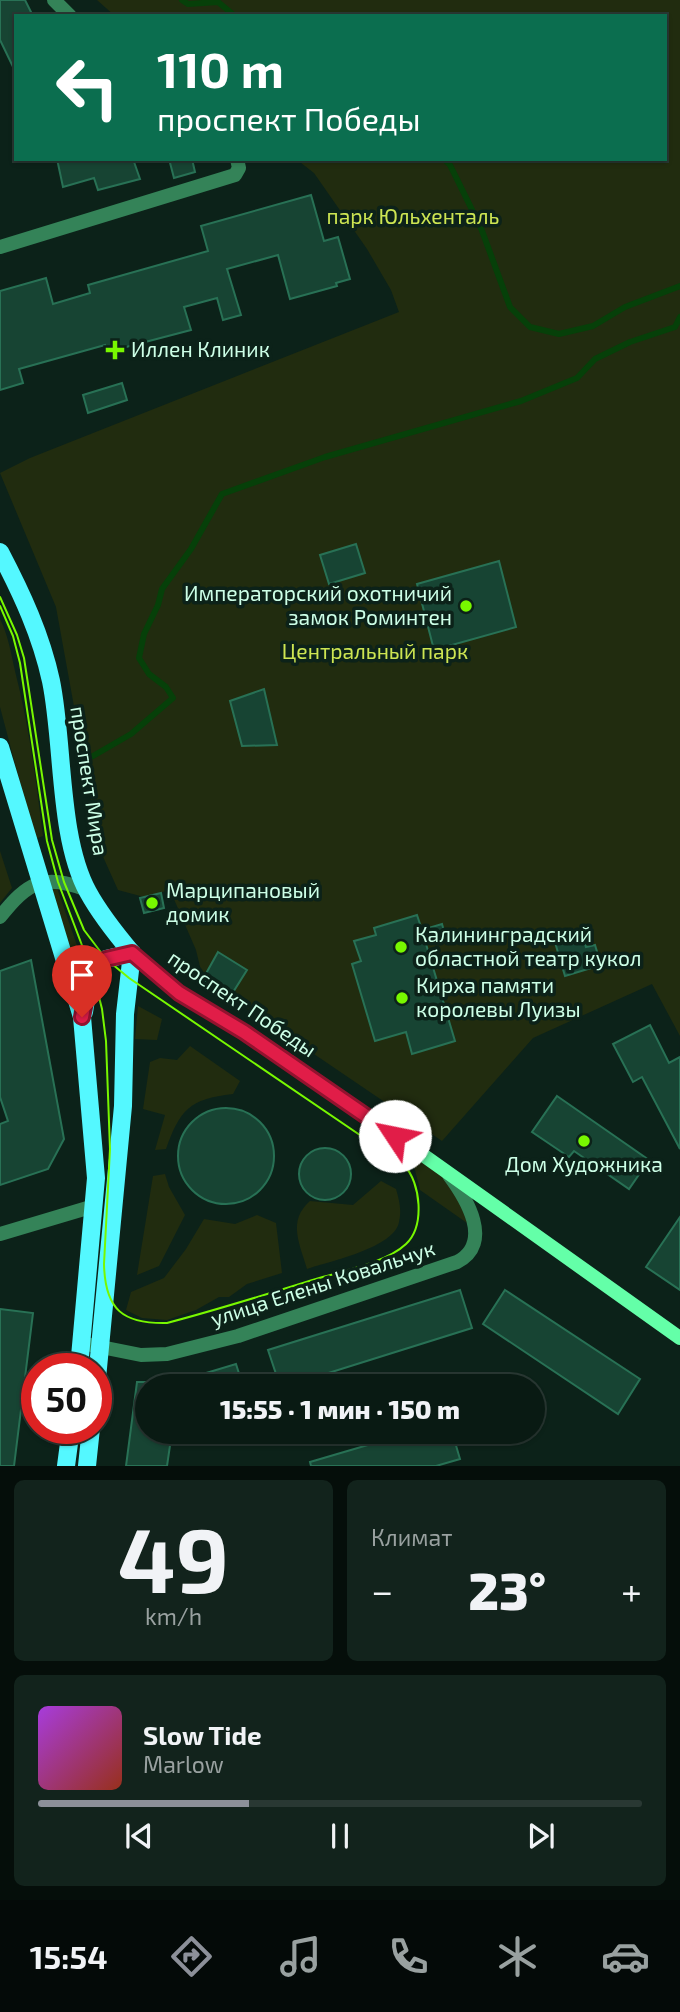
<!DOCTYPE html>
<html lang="ru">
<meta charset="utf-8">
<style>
:root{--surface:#091a13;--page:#12231c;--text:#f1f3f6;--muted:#99a1a0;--line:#293833;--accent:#8c9099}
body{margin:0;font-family:"Exo 2",sans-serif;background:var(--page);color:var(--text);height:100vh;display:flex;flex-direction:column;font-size:26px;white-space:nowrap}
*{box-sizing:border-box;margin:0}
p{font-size:23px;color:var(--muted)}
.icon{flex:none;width:38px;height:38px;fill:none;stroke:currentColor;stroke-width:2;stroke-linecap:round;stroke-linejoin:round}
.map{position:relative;height:1466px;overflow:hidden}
.panel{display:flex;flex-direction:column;gap:14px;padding:14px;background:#050e0a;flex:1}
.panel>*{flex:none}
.banner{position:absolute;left:14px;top:14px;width:653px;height:147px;border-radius:0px;box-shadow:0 2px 5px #0004,0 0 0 2px var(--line);background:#0b6e4f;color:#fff;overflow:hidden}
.speed{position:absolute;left:21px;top:1353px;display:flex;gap:14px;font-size:35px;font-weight:700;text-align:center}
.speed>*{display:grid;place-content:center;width:91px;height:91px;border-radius:50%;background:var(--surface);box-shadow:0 2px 5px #0004,0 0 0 2px var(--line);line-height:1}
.speed .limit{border:10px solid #d22;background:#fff;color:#111}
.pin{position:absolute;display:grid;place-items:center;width:60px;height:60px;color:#fff;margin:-72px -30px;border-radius:50% 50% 50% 0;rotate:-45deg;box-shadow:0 0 7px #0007}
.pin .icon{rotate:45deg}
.me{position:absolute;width:77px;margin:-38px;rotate:304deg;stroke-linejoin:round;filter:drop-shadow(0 0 5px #0008)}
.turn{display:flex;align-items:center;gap:24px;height:147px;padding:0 28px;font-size:32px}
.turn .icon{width:91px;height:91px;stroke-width:2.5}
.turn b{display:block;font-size:49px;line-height:60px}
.big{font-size:52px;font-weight:800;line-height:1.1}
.panel .widget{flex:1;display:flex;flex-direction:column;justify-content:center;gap:10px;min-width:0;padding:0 24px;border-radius:10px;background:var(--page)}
.panel .dial{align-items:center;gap:0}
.dial b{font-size:91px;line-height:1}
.song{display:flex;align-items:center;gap:21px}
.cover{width:84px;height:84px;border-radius:10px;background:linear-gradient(135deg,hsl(280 70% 55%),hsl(10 70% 35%))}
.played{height:7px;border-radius:4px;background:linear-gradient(90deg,var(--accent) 35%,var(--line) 35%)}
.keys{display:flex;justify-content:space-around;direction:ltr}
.heat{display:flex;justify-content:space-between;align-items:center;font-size:38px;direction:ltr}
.panel .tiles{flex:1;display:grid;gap:14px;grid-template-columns:1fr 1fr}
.widget:last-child{grid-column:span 2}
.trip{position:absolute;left:135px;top:1374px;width:410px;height:70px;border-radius:35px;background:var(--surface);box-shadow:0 2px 5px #0004,0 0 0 2px var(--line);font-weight:800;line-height:70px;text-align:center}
.tabs{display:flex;height:112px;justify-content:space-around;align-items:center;background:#040a08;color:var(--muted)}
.tabs .icon{width:49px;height:49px}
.tabs .on{color:var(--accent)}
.tabs b{font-size:32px;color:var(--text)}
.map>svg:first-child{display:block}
</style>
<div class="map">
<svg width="680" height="1466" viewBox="0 0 680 1466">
<rect width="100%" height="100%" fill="#0c2219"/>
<g fill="#212c0f">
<path d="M97,0H680V1036L652,984L533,1038L442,1141L230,997L247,970L218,952L203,979L196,950L170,890L144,897L118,890L100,850L56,607L0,473L30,458L399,312L391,290L367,249L314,173L296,159H665V16H115Z"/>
<path d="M0,619C8,635 11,653 15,671C29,725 36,781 43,836L35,839L0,707Z"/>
<path d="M0,851L12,888L0,903Z"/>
<path d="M56,885L87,974L81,984L50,887Z"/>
<path d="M138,1006L162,1019L157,1040L135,1039Z"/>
<path d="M190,1046L240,1081L233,1094C189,1099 180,1110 166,1149L155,1150L165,1115L143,1109L150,1062L160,1058L177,1060Z"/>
<path d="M419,1157C449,1181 456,1185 467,1223L420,1190L414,1166Z"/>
<path d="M165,1174L169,1187L185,1215L159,1266L137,1275L153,1176Z"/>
<path d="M381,1181L396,1189C399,1200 402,1210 399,1222C394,1248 330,1261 307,1269C300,1244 287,1221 310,1201L353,1205Z"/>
<path d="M257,1215L276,1223L282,1273L247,1284L229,1297H219L196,1310L167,1320L142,1318L126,1310L131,1292L164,1278L186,1249L204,1219L235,1224Z"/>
</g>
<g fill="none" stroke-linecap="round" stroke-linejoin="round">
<g stroke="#064009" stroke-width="6">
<path d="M182,0L188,4L218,2L235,16"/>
<path d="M444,159L450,165L481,228L510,307L530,327L559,334L593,326L625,307L680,286"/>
<path d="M93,756L131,734L173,698L166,687L149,674L139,658L144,634L158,605L162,589L191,549L222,494L325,457L521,401L577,378L595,359L630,342L675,327L680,317"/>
</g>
</g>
<g fill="#174433" stroke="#287155" stroke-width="2">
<path d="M0,0H25L33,16H16V73L0,40Z"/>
<path d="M57,159H133L140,179L98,190L94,178L63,187Z"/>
<path d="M169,159H192L195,172L174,178Z"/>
<path d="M311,195L324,241L338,237L350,279L336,283L337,286L290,299L278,255L227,269L241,315L223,320L217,298L184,307L191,330L107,352L105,345L19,369L23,383L0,390V291L46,278L53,304L90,293L88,285L208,251L201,226Z"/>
<path d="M122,383L127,400L88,413L83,395Z"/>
<path d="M356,544L365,573L329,584L320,555Z"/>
<path d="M499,561L516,627L434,650L417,584Z"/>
<path d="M264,689L277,745L242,746L230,701Z"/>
<path d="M161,893L164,908L144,913L140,898Z"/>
<path d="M417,915L422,930L442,924L446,938L426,944L455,1041L412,1054L406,1032L375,1041L352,964L361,961L354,941L376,935L374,928Z"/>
<path d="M569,935L571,941L583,938L586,947L595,945L601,965L565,976L554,939Z"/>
<path d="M218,952L247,970L230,997L203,979Z"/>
<path d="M31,960L64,1139L48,1169L0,1185V1124L8,1121L0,1097V971Z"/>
<path d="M650,1025L669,1063L680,1057V1149L642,1077L633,1082L613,1044Z"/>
<path d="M557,1096L649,1160L629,1189L574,1151L569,1157L532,1132Z"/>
<circle cx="226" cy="1156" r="48"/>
<circle cx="325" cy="1174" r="26"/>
<path d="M680,1217V1290L646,1267Z"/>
<path d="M460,1290L472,1328L287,1386H280L268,1350Z"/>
<path d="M505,1290L640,1379L618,1414L483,1324Z"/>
<path d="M0,1309L33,1313L14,1466H0Z"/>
<path d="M236,1364L243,1386H176V1382Z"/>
<path d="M137,1382H147V1432H172L167,1466H126Z"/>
<path d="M412,1432H452L460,1459L436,1466H311L310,1462Z"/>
</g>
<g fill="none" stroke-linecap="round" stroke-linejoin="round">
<g stroke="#348358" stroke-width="14">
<path d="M54,0L70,16"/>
<path d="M0,247L235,175L239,168L237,159"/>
<path d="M0,917C28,882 43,873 87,890"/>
<path d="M0,1234L94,1206"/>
<path d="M91,1345L141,1355L167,1354L238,1336L457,1262C494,1243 466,1198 449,1175"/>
</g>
<path stroke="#64ffa8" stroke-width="14" d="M132,953L179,993L244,1033L416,1150L680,1338"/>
<g stroke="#54f8ff" stroke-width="18">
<path d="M0,552C22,594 41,635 51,681C64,744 58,837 88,892C100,914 116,934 132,953L125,1014L123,1106L96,1389"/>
<path d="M0,747L82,1017L96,1178L79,1368"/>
<path d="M84,1012L91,971L106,959L132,953"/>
<path d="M66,1466L71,1428"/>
<path d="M87,1466L91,1428"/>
</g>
<path stroke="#78f800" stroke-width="2" d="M0,597L17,635L24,658L52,840L64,882L84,930L106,959L129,978L404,1165C421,1183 425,1226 406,1244C386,1263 342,1271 316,1279C267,1294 217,1310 167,1323C123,1324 105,1310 104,1264L110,1149L106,1041L102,1009L94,977L58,882L47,841L20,663L13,636L0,606"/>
</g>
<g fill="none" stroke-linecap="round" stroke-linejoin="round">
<defs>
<path id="route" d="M82,1017L91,971L106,959L132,953L179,993L244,1032L395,1136"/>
</defs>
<use href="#route" stroke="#92132f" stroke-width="18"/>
<use href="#route" stroke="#e11d48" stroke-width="12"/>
</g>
<g fill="#78f800" stroke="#0c2219" stroke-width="2.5">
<path d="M111.5 339.5h7v7h7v7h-7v7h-7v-7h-7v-7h7z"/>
<circle cx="466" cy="606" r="7"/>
<circle cx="152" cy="903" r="7"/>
<circle cx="401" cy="947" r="7"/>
<circle cx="402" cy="998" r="7"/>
<circle cx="584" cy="1141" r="7"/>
</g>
<g text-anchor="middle" stroke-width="7" stroke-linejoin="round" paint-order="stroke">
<g font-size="21" fill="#cde552" stroke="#0c2219">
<text x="413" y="224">парк Юльхенталь</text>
<text x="375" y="659">Центральный парк</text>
</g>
<g font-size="21" fill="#cdffe7" stroke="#0c2219" text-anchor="start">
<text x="131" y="357">Иллен Клиник</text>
<text x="452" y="601" text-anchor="end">Императорский охотничий<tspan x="452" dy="24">замок Роминтен</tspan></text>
<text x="166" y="898">Марципановый<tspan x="166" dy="24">домик</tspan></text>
<text x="415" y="942">Калининградский<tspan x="415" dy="24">областной театр кукол</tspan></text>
<text x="416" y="993">Кирха памяти<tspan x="416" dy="24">королевы Луизы</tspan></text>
<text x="584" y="1172" text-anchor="middle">Дом Художника</text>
</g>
<g font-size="21" fill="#cdffe7" stroke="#0c2219">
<text transform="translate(89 781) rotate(81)" y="7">проспект Мира</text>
<text transform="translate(242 1004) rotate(34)" y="7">проспект Победы</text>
<text transform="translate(323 1284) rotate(-18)" y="7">улица Елены Ковальчук</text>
</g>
</g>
</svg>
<div class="speed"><div class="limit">50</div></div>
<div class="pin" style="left:82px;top:1017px;background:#d93025"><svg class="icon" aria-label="arrive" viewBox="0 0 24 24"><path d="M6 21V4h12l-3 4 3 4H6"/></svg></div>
<svg class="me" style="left:395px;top:1136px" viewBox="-20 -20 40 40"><circle r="19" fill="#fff"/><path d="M0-13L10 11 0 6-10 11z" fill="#e11d48"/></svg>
<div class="trip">15:55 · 1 мин · 150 m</div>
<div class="banner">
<div class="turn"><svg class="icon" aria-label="left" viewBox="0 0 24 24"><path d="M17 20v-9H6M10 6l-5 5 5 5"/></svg><div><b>110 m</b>проспект Победы</div></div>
</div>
</div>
<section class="panel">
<div class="tiles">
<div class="widget dial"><b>49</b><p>km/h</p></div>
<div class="widget"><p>Климат</p>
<div class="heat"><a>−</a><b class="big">23°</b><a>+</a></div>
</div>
<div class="widget">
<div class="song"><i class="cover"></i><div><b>Slow Tide</b><p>Marlow</p></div></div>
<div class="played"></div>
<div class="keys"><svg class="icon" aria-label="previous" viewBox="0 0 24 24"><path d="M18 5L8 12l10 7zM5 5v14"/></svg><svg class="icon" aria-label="pause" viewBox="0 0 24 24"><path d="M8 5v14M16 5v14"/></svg><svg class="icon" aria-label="next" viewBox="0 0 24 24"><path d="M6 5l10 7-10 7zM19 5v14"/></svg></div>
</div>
</div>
</section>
<nav class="tabs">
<b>15:54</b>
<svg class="icon on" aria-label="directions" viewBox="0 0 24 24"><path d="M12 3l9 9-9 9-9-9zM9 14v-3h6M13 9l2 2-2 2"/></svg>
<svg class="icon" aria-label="music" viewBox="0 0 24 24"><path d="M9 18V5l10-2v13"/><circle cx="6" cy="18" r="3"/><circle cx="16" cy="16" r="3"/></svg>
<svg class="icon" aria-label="phone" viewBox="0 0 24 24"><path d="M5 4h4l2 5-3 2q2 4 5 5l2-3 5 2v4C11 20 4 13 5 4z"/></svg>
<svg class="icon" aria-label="climate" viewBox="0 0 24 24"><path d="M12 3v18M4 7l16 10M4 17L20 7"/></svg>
<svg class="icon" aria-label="car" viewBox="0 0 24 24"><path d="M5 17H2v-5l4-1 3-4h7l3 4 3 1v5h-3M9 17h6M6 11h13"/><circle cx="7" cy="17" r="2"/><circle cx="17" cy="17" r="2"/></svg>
</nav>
